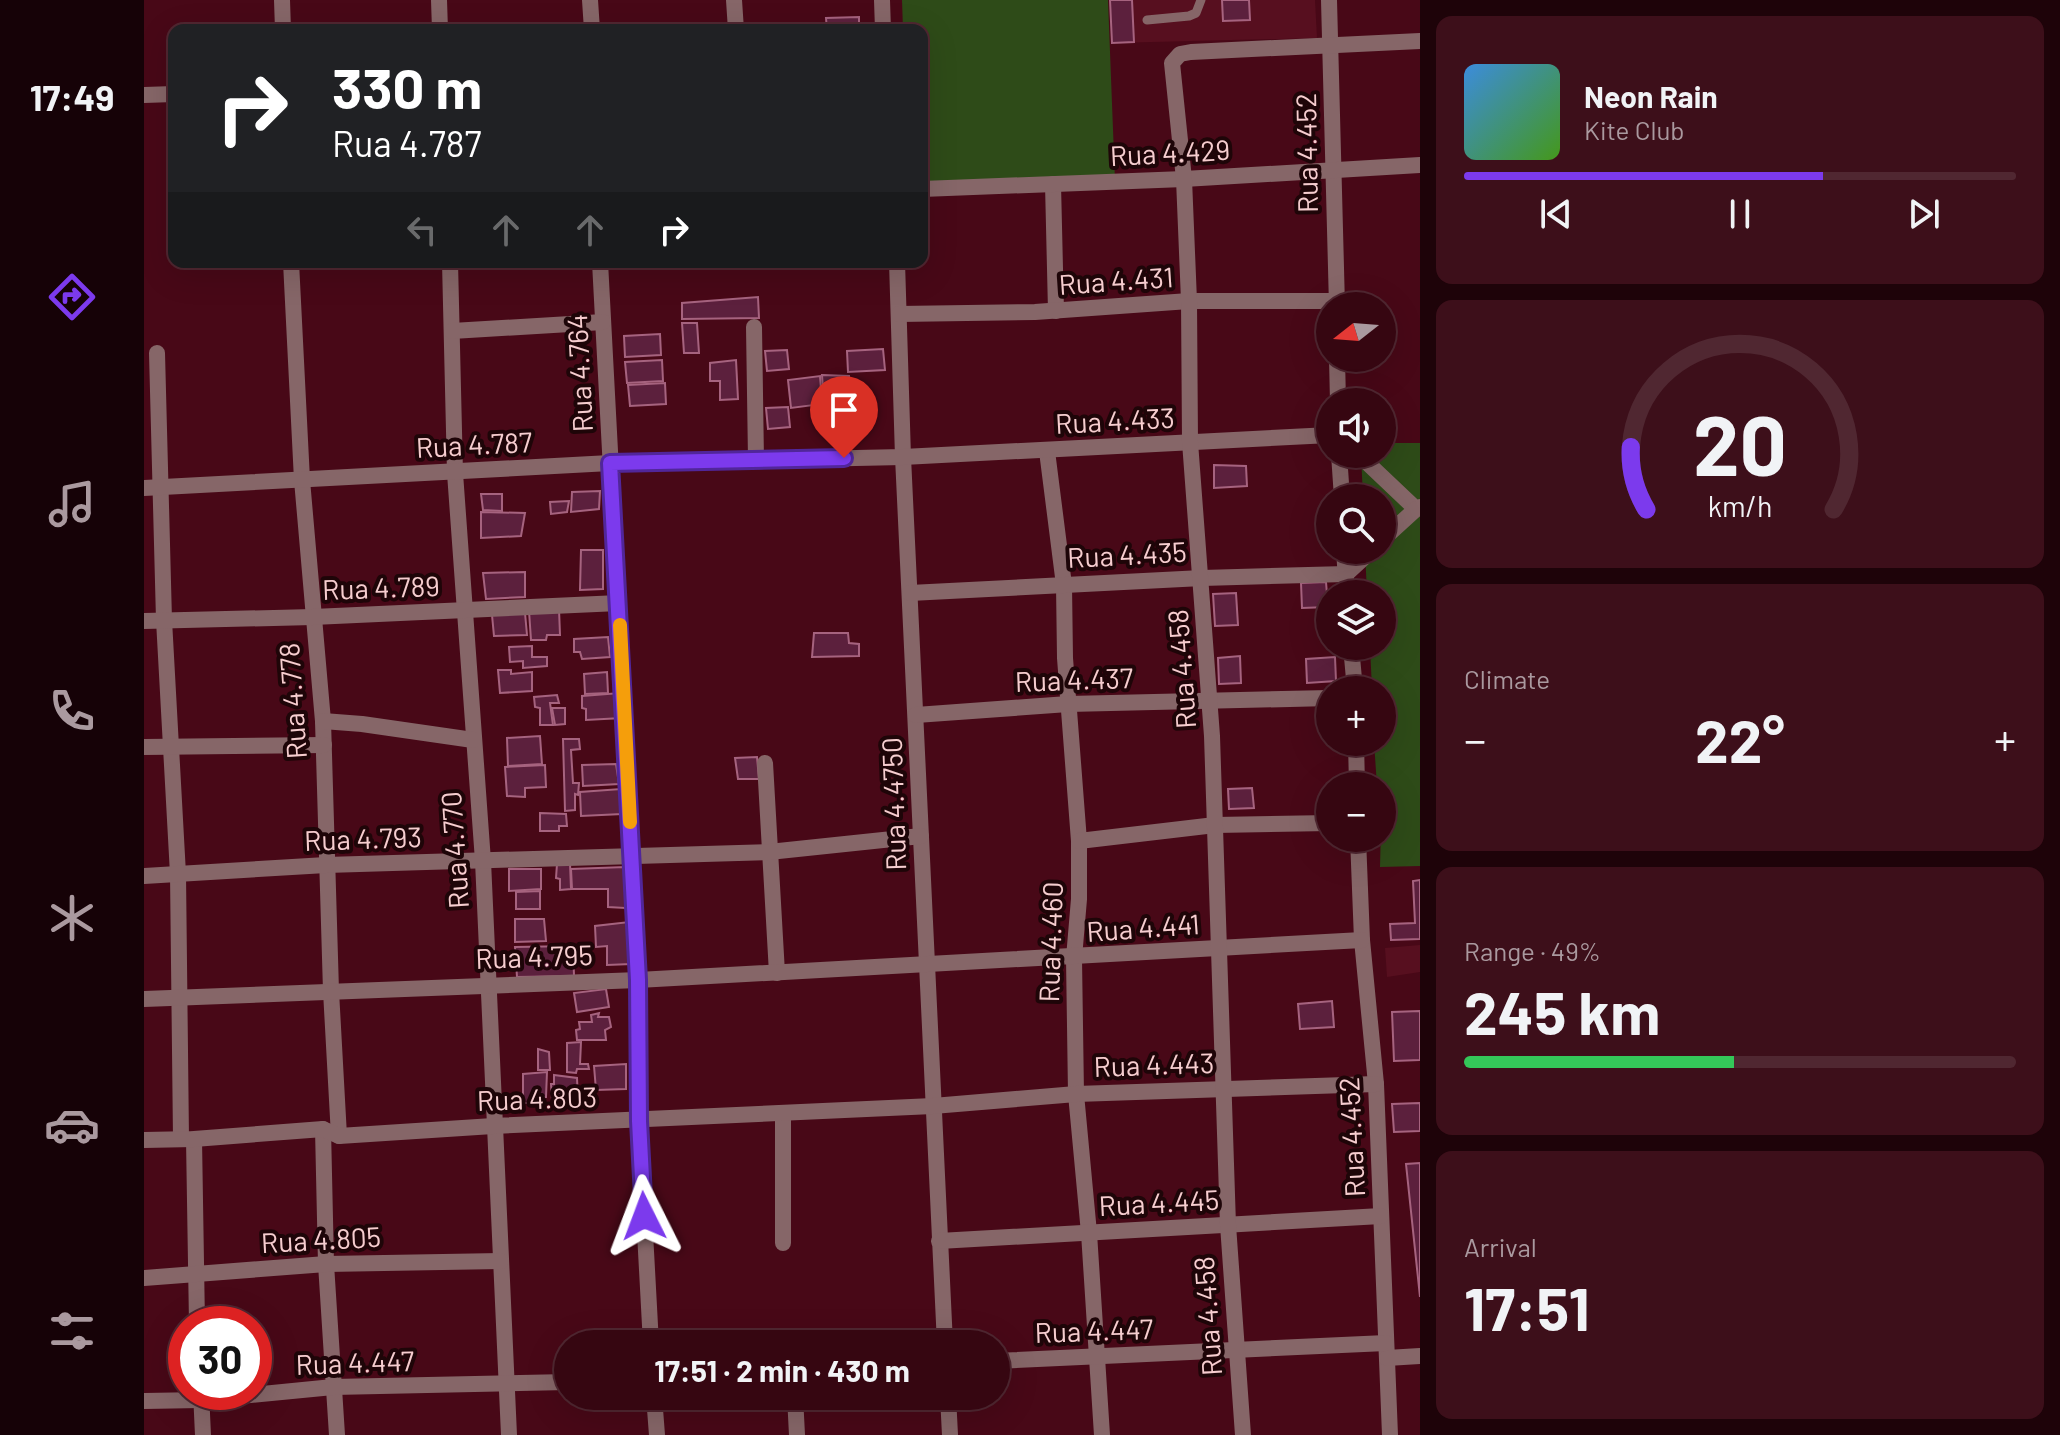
<!DOCTYPE html>
<meta charset="utf-8">
<style>
:root{--surface:#360611;--page:#3d0f1a;--text:#f1f3f6;--muted:#aa999f;--line:#502731;--accent:#7c3aed}
body{margin:0;font-family:Barlow,sans-serif;background:var(--page);color:var(--text);height:100vh;display:flex;flex-direction:column;font-size:30px;white-space:nowrap}
*{box-sizing:border-box;margin:0}
p{font-size:26px;color:var(--muted)}
.icon{flex:none;width:44px;height:44px;fill:none;stroke:currentColor;stroke-width:2;stroke-linecap:round;stroke-linejoin:round}
.map{position:relative;flex:1;overflow:hidden}
.sheet{display:flex;flex-direction:column;gap:16px;padding:16px;background:#1e0309;width:640px}
.sheet>*{flex:none}
.banner{position:absolute;left:24px;top:24px;width:760px;height:244px;border-radius:16px;box-shadow:0 8px 32px #0002,0 0 0 2px var(--line);background:#202124;color:#fff;overflow:hidden}
.needle{width:52px;rotate:253deg}
.fabs{position:absolute;left:1172px;top:292px;display:grid;gap:16px}
.fabs a{display:grid;place-items:center;width:80px;height:80px;border-radius:50%;background:var(--surface);box-shadow:0 8px 32px #0002,0 0 0 2px var(--line);font-size:40px}
.speed{position:absolute;left:24px;top:1306px;display:flex;gap:16px;font-size:40px;font-weight:700;text-align:center}
.speed>*{display:grid;place-content:center;width:104px;height:104px;border-radius:50%;background:var(--surface);box-shadow:0 8px 32px #0002,0 0 0 2px var(--line);line-height:1}
.speed .limit{border:12px solid #d22;background:#fff;color:#111}
.pin{position:absolute;display:grid;place-items:center;width:68px;height:68px;color:#fff;margin:-82px -34px;border-radius:50% 50% 50% 0;rotate:-45deg;box-shadow:0 0 8px #0007}
.pin .icon{rotate:45deg}
.me{position:absolute;width:88px;margin:-44px;rotate:357deg;stroke-linejoin:round;filter:drop-shadow(0 0 6px #0008)}
.turn{display:flex;align-items:center;gap:28px;height:168px;padding:0 32px;font-size:36px}
.turn .icon{width:104px;height:104px;stroke-width:2.5}
.turn b{display:block;font-size:56px;line-height:68px}
.lanes{display:flex;align-items:center;height:76px;padding:0 32px;background:#0003;justify-content:center;gap:40px;direction:ltr}
.lanes .off{opacity:.35}
.big{font-size:60px;font-weight:700;line-height:1.1}
.sheet .widget{flex:1;display:flex;flex-direction:column;justify-content:center;gap:12px;min-width:0;padding:0 28px;border-radius:16px;background:var(--page)}
.sheet .dial{align-items:center;gap:0}
.dial svg{height:208px;overflow:visible;fill:none;stroke:var(--line);stroke-width:7;stroke-linecap:round;text-anchor:middle}
.dial text{fill:var(--text);stroke:none}
.song{display:flex;align-items:center;gap:24px}
.cover{width:96px;height:96px;border-radius:12px;background:linear-gradient(135deg,hsl(210 70% 55%),hsl(100 70% 35%))}
.played{height:8px;border-radius:4px;background:linear-gradient(90deg,var(--accent) 65%,var(--line) 65%)}
.keys{display:flex;justify-content:space-around;direction:ltr}
.heat{display:flex;justify-content:space-between;align-items:center;font-size:44px;direction:ltr}
.charge{height:12px;border-radius:6px;background:linear-gradient(90deg,#34c759 49%,var(--line) 0)}
.trip{position:absolute;left:410px;top:1330px;width:456px;height:80px;border-radius:40px;background:var(--surface);box-shadow:0 8px 32px #0002,0 0 0 2px var(--line);font-weight:700;line-height:80px;text-align:center}
main{display:flex;flex:1;min-height:0}
.tab-bar{display:flex;flex-direction:column;width:144px;justify-content:space-around;align-items:center;background:#160207;color:var(--muted)}
.tab-bar .icon{width:56px;height:56px}
.tab-bar .current{color:var(--accent)}
.tab-bar b{font-size:36px;color:var(--text)}
.map>svg:first-child{display:block}
</style>
<main>
<nav class="tab-bar">
<b>17:49</b>
<svg class="icon current" aria-label="directions" viewBox="0 0 24 24"><path d="M12 3l9 9-9 9-9-9zM9 14v-3h6M13 9l2 2-2 2"/></svg>
<svg class="icon" aria-label="music" viewBox="0 0 24 24"><path d="M9 18V5l10-2v13"/><circle cx="6" cy="18" r="3"/><circle cx="16" cy="16" r="3"/></svg>
<svg class="icon" aria-label="phone" viewBox="0 0 24 24"><path d="M5 4h4l2 5-3 2q2 4 5 5l2-3 5 2v4C11 20 4 13 5 4z"/></svg>
<svg class="icon" aria-label="climate" viewBox="0 0 24 24"><path d="M12 3v18M4 7l16 10M4 17L20 7"/></svg>
<svg class="icon" aria-label="car" viewBox="0 0 24 24"><path d="M5 17H2v-5l4-1 3-4h7l3 4 3 1v5h-3M9 17h6M6 11h13"/><circle cx="7" cy="17" r="2"/><circle cx="17" cy="17" r="2"/></svg>
<svg class="icon" aria-label="filters" viewBox="0 0 24 24"><path d="M4 7h16M4 17h16"/><circle cx="9" cy="7" r="2"/><circle cx="15" cy="17" r="2"/></svg>
</nav>
<div class="map">
<svg width="1276" height="1435" viewBox="0 0 1276 1435">
<rect width="100%" height="100%" fill="#480817"/>
<g fill="#570f1f">
<path d="M966,0H1171L1173,38L968,43Z"/>
<path d="M1276,945V972L1243,977L1241,948Z"/>
</g>
<g fill="#2e4b18">
<path d="M758,0H964L971,181L778,189V30H759Z"/>
<path d="M1238,443H1276V866L1236,867L1238,786H1233L1230,742H1238V690H1228L1226,646H1238V594H1223L1221,550H1238V498H1219L1217,454H1238Z"/>
</g>
<g fill="#5c203d" stroke="#a6637f" stroke-width="2">
<path d="M966,0H988L990,42L968,43Z"/>
<path d="M1078,0H1105L1106,20L1079,21Z"/>
<path d="M715,17V30H683L682,18Z"/>
<path d="M614,297L615,318L538,319V303Z"/>
<path d="M538,323H553L555,353H540Z"/>
<path d="M516,334L517,355L481,357L480,336Z"/>
<path d="M739,349L741,370L704,372L703,351Z"/>
<path d="M643,350L645,369L623,371L621,351Z"/>
<path d="M518,360L519,381L483,383L481,362Z"/>
<path d="M592,360L594,399L576,400V381H566V363Z"/>
<path d="M678,375L705,376L707,404H680Z"/>
<path d="M676,376L678,404L647,408L644,380Z"/>
<path d="M521,383L522,404L486,406L484,385Z"/>
<path d="M644,407L646,427L624,429L622,408Z"/>
<path d="M1070,465L1102,466L1103,486L1070,488Z"/>
<path d="M456,491L455,509L427,512L428,492Z"/>
<path d="M337,494H358V511L339,510Z"/>
<path d="M425,501L423,512L407,514L406,502Z"/>
<path d="M337,512L381,513L377,536L337,538Z"/>
<path d="M437,550H459V589L436,590Z"/>
<path d="M381,572V597L342,599L339,573Z"/>
<path d="M1182,582L1184,607L1158,608L1157,583Z"/>
<path d="M1092,593L1094,625L1071,626L1069,594Z"/>
<path d="M415,609L416,635H403L402,640H387L385,611Z"/>
<path d="M381,613L383,635L350,636L348,615Z"/>
<path d="M670,633H704L705,643L715,644V656L668,657Z"/>
<path d="M464,637L466,657L438,659L436,652H430V639Z"/>
<path d="M388,646V657H403V666L379,668V661L366,662L365,647Z"/>
<path d="M1096,656L1097,683L1075,684L1074,658Z"/>
<path d="M1191,657L1192,681L1163,683L1162,659Z"/>
<path d="M354,670H367V674L388,672V691L356,693Z"/>
<path d="M463,672L464,693L441,694L440,674Z"/>
<path d="M476,693L478,718L442,720V709L438,708V696Z"/>
<path d="M413,695L415,703H406L409,725H396V708L391,707L390,697Z"/>
<path d="M408,708H421V724L411,725Z"/>
<path d="M396,736L398,764L364,766L363,738Z"/>
<path d="M419,739H435L436,749L427,750L429,783H435L434,795L431,794V810L421,811Z"/>
<path d="M613,757L615,779H594L591,758Z"/>
<path d="M472,764L475,784L439,786L438,765Z"/>
<path d="M401,765L402,787L381,788V797L363,796L361,767Z"/>
<path d="M1108,788L1110,808L1085,809L1084,789Z"/>
<path d="M477,789L478,814L437,816L436,792Z"/>
<path d="M396,813L422,814L423,826H415V831H396Z"/>
<path d="M426,863L427,889L416,890V879L412,878L413,864Z"/>
<path d="M481,867V908L464,907V889H428L427,869Z"/>
<path d="M365,869H397V889L365,891Z"/>
<path d="M1276,880V939L1247,940L1246,924L1271,923L1269,881Z"/>
<path d="M396,891V909H372V892Z"/>
<path d="M371,919H400L402,941L371,942Z"/>
<path d="M485,922L487,964L463,965V946L452,947L451,926Z"/>
<path d="M429,946L430,976L373,977L371,947Z"/>
<path d="M462,989L465,1007L433,1012L430,993Z"/>
<path d="M1188,1001L1190,1027L1156,1029L1154,1004Z"/>
<path d="M1276,1011V1060L1250,1061L1248,1012Z"/>
<path d="M455,1013L454,1017H465L467,1027L461,1030L462,1040H433L432,1030L436,1029L435,1022H448L447,1015Z"/>
<path d="M437,1042L436,1064H444L445,1069H433L432,1073L423,1072V1043Z"/>
<path d="M394,1049L405,1052L406,1070H394Z"/>
<path d="M482,1064V1089L452,1090L450,1066Z"/>
<path d="M403,1072L402,1097H391L390,1103H379V1074Z"/>
<path d="M410,1075L433,1078L434,1100H408L407,1084H410Z"/>
<path d="M1276,1103V1131L1250,1132L1248,1104Z"/>
<path d="M1276,1163V1297L1262,1164Z"/>
</g>
<g fill="none" stroke-linecap="round" stroke-linejoin="round">
<path stroke="#866668" stroke-width="9" d="M1003,20L1045,16L1052,13L1057,0"/>
<g stroke="#866668" stroke-width="16">
<path d="M138,0L139,30"/>
<path d="M295,0L296,30"/>
<path d="M446,0L448,30"/>
<path d="M590,0L592,30"/>
<path d="M738,0L739,30"/>
<path d="M1185,0L1193,306"/>
<path d="M0,95L30,94"/>
<path d="M909,184L912,311"/>
<path d="M778,189L1040,179L1276,165"/>
<path d="M147,262L158,480L179,721L187,991L195,1136"/>
<path d="M306,262L311,473L339,861L365,1435"/>
<path d="M456,262L494,980L495,1121L507,1344"/>
<path d="M753,262L759,457L801,1344"/>
<path d="M755,314L891,312L1045,301H1193"/>
<path d="M610,327L612,460"/>
<path d="M308,331L459,322"/>
<path d="M13,353L20,620L34,874L37,1139"/>
<path d="M1193,358L1194,402"/>
<path d="M903,451L920,585L921,658L935,841V899L930,958L932,1094L945,1233L958,1435"/>
<path d="M1195,454L1198,498"/>
<path d="M1214,454L1272,509L1276,507"/>
<path d="M0,488L466,463L759,457L1186,435"/>
<path d="M1238,540L1272,509"/>
<path d="M1200,550L1203,594"/>
<path d="M766,593L1058,578L1202,574L1228,550"/>
<path d="M0,621L169,617L475,603"/>
<path d="M1207,646L1211,690"/>
<path d="M772,715L924,704L1186,698"/>
<path d="M179,721L218,724L329,740"/>
<path d="M1212,742L1213,786"/>
<path d="M0,747L180,745"/>
<path d="M621,763L633,973"/>
<path d="M1214,838L1218,940L1232,1084L1246,1435"/>
<path d="M935,841L1071,825L1186,823"/>
<path d="M0,876L182,865L625,852L777,836"/>
<path d="M0,999L494,980L1218,940"/>
<path d="M639,1114V1243"/>
<path d="M179,1129L182,1264L193,1435"/>
<path d="M50,1139L53,1324"/>
<path d="M0,1140L50,1139L179,1129L195,1136L349,1126L789,1106L932,1094L1232,1084"/>
<path d="M795,1241L1237,1216"/>
<path d="M0,1278L182,1264L357,1261"/>
<path d="M1243,1358L1276,1356"/>
<path d="M852,1361L1242,1343"/>
<path d="M57,1392L59,1435"/>
<path d="M510,1396L513,1435"/>
<path d="M651,1396L653,1435"/>
<path d="M804,1396L806,1435"/>
<path d="M0,1401L57,1400L189,1387L424,1382"/>
<path d="M1099,1435L1084,1225L1068,736L1046,442L1045,301L1040,179L1028,63L1036,54L1047,52L1276,41"/>
</g>
</g>
<g fill="none" stroke-linecap="round" stroke-linejoin="round">
<defs>
<path id="route" d="M500,1216L495,1121L494,980L466,463L700,458"/>
</defs>
<use href="#route" stroke="#51269a" stroke-width="20"/>
<use href="#route" stroke="#7c3aed" stroke-width="14"/>
<path stroke="#f59e0b" stroke-width="14" d="M476,625L486,822"/>
</g>
<g text-anchor="middle" stroke-width="8" stroke-linejoin="round" paint-order="stroke">
<g font-size="28" fill="#f6cdcf" stroke="#1e0508">
<text transform="translate(1026 153) rotate(-3)" y="10">Rua 4.429</text>
<text transform="translate(1163 153) rotate(-91)" y="10">Rua 4.452</text>
<text transform="translate(972 281) rotate(-4)" y="10">Rua 4.431</text>
<text transform="translate(436 373) rotate(-93)" y="10">Rua 4.764</text>
<text transform="translate(971 421) rotate(-3)" y="10">Rua 4.433</text>
<text transform="translate(330 445) rotate(-3)" y="10">Rua 4.787</text>
<text transform="translate(983 555) rotate(-3)" y="10">Rua 4.435</text>
<text transform="translate(237 588) rotate(-2)" y="10">Rua 4.789</text>
<text transform="translate(1038 669) rotate(-94)" y="10">Rua 4.458</text>
<text transform="translate(930 680) rotate(-2)" y="10">Rua 4.437</text>
<text transform="translate(149 701) rotate(-94)" y="10">Rua 4.778</text>
<text transform="translate(750 804) rotate(-92)" y="10">Rua 4.4750</text>
<text transform="translate(219 839) rotate(-2)" y="10">Rua 4.793</text>
<text transform="translate(311 850) rotate(-94)" y="10">Rua 4.770</text>
<text transform="translate(999 928) rotate(-4)" y="10">Rua 4.441</text>
<text transform="translate(907 942) rotate(-88)" y="10">Rua 4.460</text>
<text transform="translate(390 957) rotate(-2)" y="10">Rua 4.795</text>
<text transform="translate(1010 1065) rotate(-2)" y="10">Rua 4.443</text>
<text transform="translate(393 1099) rotate(-2)" y="10">Rua 4.803</text>
<text transform="translate(1208 1137) rotate(-93)" y="10">Rua 4.452</text>
<text transform="translate(1015 1203) rotate(-3)" y="10">Rua 4.445</text>
<text transform="translate(177 1240) rotate(-3)" y="10">Rua 4.805</text>
<text transform="translate(1064 1316) rotate(-94)" y="10">Rua 4.458</text>
<text transform="translate(950 1331) rotate(-2)" y="10">Rua 4.447</text>
<text transform="translate(211 1363) rotate(-2)" y="10">Rua 4.447</text>
</g>
</g>
</svg>
<div class="fabs">
<a><svg class="needle" viewBox="-14 -14 28 28"><path d="M0-13l5 13h-10z" fill="#e53935"/><path d="M0 13l5-13h-10z" fill="#aa999f"/></svg></a>
<a><svg class="icon" aria-label="sound" viewBox="0 0 24 24"><path d="M4 9h4l5-4v14l-5-4H4zM17 9q2 3 0 6"/></svg></a>
<a><svg class="icon" aria-label="search" viewBox="0 0 24 24"><circle cx="10" cy="10" r="6"/><path d="M15 15l6 6"/></svg></a>
<a><svg class="icon" aria-label="layers" viewBox="0 0 24 24"><path d="M12 4l9 5-9 5-9-5zM3 14l9 5 9-5"/></svg></a>
<a>+</a>
<a>−</a>
</div>
<div class="speed"><div class="limit">30</div></div>
<div class="pin" style="left:700px;top:458px;background:#d93025"><svg class="icon" aria-label="arrive" viewBox="0 0 24 24"><path d="M6 21V4h12l-3 4 3 4H6"/></svg></div>
<svg class="me" style="left:500px;top:1216px" viewBox="-20 -20 40 40"><path d="M0-17L14 15 0 8-14 15z" fill="#7c3aed" stroke="#fff" stroke-width="4"/></svg>
<div class="trip">17:51 · 2 min · 430 m</div>
<div class="banner">
<div class="turn"><svg class="icon" aria-label="right" viewBox="0 0 24 24"><path d="M7 20v-9h11M14 6l5 5-5 5"/></svg><div><b>330 m</b>Rua 4.787</div></div>
<div class="lanes"><svg class="icon off" aria-label="left" viewBox="0 0 24 24"><path d="M17 20v-9H6M10 6l-5 5 5 5"/></svg><svg class="icon off" aria-label="ahead" viewBox="0 0 24 24"><path d="M12 20V5M6 11l6-6 6 6"/></svg><svg class="icon off" aria-label="ahead" viewBox="0 0 24 24"><path d="M12 20V5M6 11l6-6 6 6"/></svg><svg class="icon" aria-label="right" viewBox="0 0 24 24"><path d="M7 20v-9h11M14 6l5 5-5 5"/></svg></div>
</div>
</div>
<section class="sheet">
<div class="widget">
<div class="song"><i class="cover"></i><div><b>Neon Rain</b><p>Kite Club</p></div></div>
<div class="played"></div>
<div class="keys"><svg class="icon" aria-label="previous" viewBox="0 0 24 24"><path d="M18 5L8 12l10 7zM5 5v14"/></svg><svg class="icon" aria-label="pause" viewBox="0 0 24 24"><path d="M8 5v14M16 5v14"/></svg><svg class="icon" aria-label="next" viewBox="0 0 24 24"><path d="M6 5l10 7-10 7zM19 5v14"/></svg></div>
</div>
<div class="widget dial"><svg viewBox="0 0 100 80">
<path d="M14 69A42 42 0 1 1 86 69"/>
<path d="M14 69A42 42 0 0 1 8 45" stroke="#7c3aed"/>
<text x="50" y="56" font-size="32" font-weight="700">20</text>
<text x="50" y="72" font-size="11">km/h</text>
</svg></div>
<div class="widget"><p>Climate</p>
<div class="heat"><a>−</a><b class="big">22°</b><a>+</a></div>
</div>
<div class="widget"><p>Range · 49%</p><b class="big">245 km</b><div class="charge"></div></div>
<div class="widget"><p>Arrival</p><b class="big">17:51</b></div>
</section>
</main>
